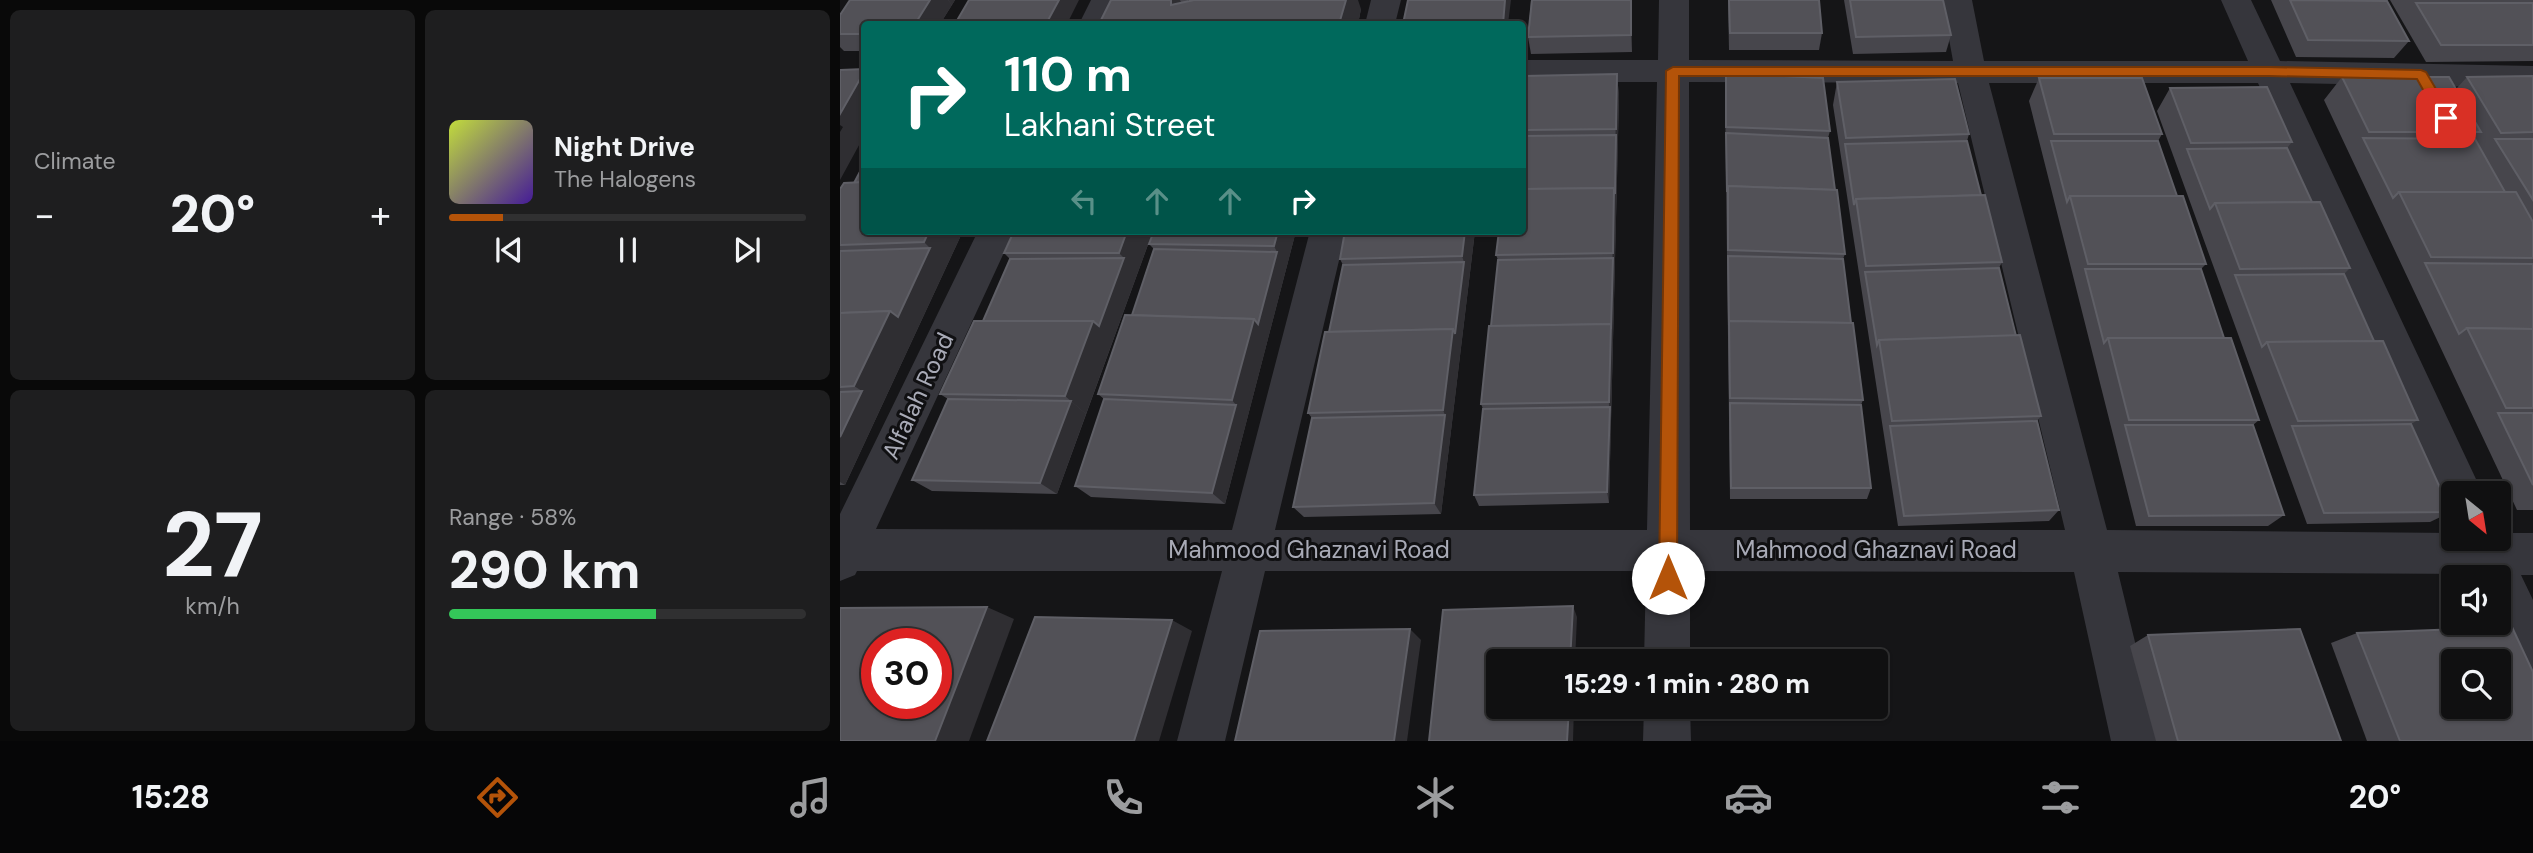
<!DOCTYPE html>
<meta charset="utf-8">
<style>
:root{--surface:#101011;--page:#1e1e1f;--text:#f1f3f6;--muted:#9c9d9f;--line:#303031;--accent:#b45309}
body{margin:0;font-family:"DM Sans",sans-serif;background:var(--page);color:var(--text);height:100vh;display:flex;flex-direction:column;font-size:26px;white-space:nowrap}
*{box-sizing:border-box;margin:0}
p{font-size:23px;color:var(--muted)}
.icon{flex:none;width:38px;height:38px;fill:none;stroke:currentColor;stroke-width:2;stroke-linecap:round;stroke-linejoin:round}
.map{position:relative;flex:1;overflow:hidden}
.drawer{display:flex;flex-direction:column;gap:10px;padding:10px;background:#090909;width:840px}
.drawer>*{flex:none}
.hud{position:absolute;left:21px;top:21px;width:665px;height:214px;border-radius:7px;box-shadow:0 2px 5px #0004,0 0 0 2px var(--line);background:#00695c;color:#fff;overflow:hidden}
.needle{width:46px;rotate:150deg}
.fabs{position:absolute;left:1601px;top:481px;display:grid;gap:14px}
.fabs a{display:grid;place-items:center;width:70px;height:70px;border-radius:7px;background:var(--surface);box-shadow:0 2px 5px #0004,0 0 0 2px var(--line);font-size:35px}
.speed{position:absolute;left:21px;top:628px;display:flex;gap:14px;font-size:35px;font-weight:700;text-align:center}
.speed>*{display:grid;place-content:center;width:91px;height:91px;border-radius:50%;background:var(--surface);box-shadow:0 2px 5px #0004,0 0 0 2px var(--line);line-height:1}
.speed .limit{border:10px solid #d22;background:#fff;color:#111}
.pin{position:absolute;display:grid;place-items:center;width:60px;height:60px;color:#fff;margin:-30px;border-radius:14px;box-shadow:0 4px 10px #0006}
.me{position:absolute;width:77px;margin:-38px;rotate:0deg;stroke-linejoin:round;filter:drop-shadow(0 0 5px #0008)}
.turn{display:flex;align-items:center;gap:24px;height:147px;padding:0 28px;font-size:32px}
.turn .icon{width:91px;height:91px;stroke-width:2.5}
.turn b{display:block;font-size:49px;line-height:60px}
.lanes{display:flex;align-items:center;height:66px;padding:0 28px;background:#0003;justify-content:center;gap:35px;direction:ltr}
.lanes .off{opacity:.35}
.big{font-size:52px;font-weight:800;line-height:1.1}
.drawer .widget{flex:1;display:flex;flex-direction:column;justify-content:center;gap:10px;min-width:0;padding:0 24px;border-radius:10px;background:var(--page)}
.drawer .dial{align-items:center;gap:0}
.dial b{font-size:91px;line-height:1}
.song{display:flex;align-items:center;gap:21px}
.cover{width:84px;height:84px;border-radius:10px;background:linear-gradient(135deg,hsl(70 70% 55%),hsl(260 70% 35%))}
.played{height:7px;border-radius:4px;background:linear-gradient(90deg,var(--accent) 15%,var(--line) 15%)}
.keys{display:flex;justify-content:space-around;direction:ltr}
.heat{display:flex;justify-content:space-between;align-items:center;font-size:38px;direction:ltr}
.charge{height:10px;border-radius:5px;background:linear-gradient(90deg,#34c759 58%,var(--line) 0)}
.drawer .tiles{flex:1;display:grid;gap:10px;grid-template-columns:repeat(2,1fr)}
.trip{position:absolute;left:646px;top:649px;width:402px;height:70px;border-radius:7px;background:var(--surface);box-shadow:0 2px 5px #0004,0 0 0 2px var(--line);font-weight:800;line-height:70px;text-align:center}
.tabs{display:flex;height:112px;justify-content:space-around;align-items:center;background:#060607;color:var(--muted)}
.tabs .icon{width:49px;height:49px}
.tabs .selected{color:var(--accent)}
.tabs b{font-size:32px;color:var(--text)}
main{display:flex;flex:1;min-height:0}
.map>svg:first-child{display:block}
</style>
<main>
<section class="drawer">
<div class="tiles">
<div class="widget"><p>Climate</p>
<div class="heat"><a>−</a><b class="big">20°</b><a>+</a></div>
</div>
<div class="widget">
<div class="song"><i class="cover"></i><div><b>Night Drive</b><p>The Halogens</p></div></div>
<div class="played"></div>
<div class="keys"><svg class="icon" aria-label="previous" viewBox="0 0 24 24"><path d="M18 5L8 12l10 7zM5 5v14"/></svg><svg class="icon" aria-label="pause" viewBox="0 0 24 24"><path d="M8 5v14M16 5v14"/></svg><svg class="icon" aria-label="next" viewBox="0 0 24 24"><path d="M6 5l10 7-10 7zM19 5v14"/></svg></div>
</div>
<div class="widget dial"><b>27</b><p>km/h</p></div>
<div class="widget"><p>Range · 58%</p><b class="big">290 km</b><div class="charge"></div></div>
</div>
</section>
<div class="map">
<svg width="1693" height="741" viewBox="0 0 1693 741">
<rect width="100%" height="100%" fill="#151517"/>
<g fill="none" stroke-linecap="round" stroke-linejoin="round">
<g fill="#36363c" fill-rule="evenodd">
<path d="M251,0H281L269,24H239Z"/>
<path d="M531,0H561L555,24H525Z"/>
<path d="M819,0H849V60L1113,61L1102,0H1132L1144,61H1408L1381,0H1411L1440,61L1693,66V88L1450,83L1643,494H1614V510L1607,508L1418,83H1149L1267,530L1614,533V539H1659V527L1662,533H1693V575H1681L1693,600V674L1677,667L1658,623L1659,578H1638L1637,574L1278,572L1319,741H1271L1234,572L850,571V662H804L806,571H425L385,741H337L382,571H17L15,575L0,581V514L138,231H174L36,529L392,530L470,231H506L435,530H807L817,82H682V60H818ZM849,82L1118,83L1225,530H850Z"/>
<path d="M804,707H850L851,741H803Z"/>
</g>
</g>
<g fill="#47464c">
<path d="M10,0H115L100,24H24V51H4L0,47V15Z"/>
<path d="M271,0H348V1L521,9L518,24H261L260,22Z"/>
<path d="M691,0H792V52L691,54L688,37Z"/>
<path d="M888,0H979L982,33L979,50H889Z"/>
<path d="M1004,0H1103L1111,35L1106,52L1013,54Z"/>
<path d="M1431,0H1548L1547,1L1569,41L1554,58L1456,57Z"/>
<path d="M1550,0H1693V61L1586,62Z"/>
<path d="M886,73L990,131L988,138L995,190L1005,254L1003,259L1011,323L1023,400L1021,405L1031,488L1027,499H890L885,96Z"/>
<path d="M777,74L779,97L769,503L639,506L634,495L643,409L641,404L651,326L658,260L656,255L682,231V76Z"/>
<path d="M1693,76V510H1677L1484,100L1502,77L1616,89L1627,77Z"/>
<path d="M1199,78L1322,134L1318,141L1336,196L1366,264L1361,269L1384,338L1419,420L1413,425L1444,515L1428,526H1296L1189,101Z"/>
<path d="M997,82L1129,134L1127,141L1141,195L1162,262L1159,268L1176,336L1201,416L1197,421L1219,510L1209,521L1058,526L993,105Z"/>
<path d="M1330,88L1452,142L1447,148L1472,202L1510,268L1504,274L1534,341L1578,420L1571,424L1611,512L1590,522L1467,524L1317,111Z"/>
<path d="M0,189L24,231H123L5,485H0Z"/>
<path d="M313,231L217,494L92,491L72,480L108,399L100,394L143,321L170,259L164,253Z"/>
<path d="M314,231H456L385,504L251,497L235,486L264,399L258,394L292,315L314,249L309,244Z"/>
<path d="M635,231L601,514L464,517L453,507L472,418L468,413L489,332L503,265L500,259Z"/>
<path d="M1517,633L1693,741H1527L1491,643Z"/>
<path d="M1308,635L1501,741H1316L1290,646Z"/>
</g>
<g fill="#2f2e32">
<path d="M90,0H108L112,5L100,24H75Z"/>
<path d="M108,0H115L112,5Z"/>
<path d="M219,0H239L227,24H206Z"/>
<path d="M331,0H340L349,17L331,5Z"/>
<path d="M506,0H518L521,9L518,24H499Z"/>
<path d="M665,0H671L668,24H663Z"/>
<path d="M791,0L792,5V52L791,35Z"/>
<path d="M24,72V136L0,180V132L3,127L0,125V114Z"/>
<path d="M777,74L779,97L769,503L767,492L769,402Z"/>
<path d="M89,231H123L5,485L0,482V437L22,391L14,386L50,311L90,248L84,242Z"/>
<path d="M287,231H313L246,414L225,396L253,321L284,258L279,253Z"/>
<path d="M438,231H456L385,504L372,493L396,405L392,400L414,319L437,252L434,246Z"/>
<path d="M625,231H635L601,514L594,503L605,415L603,410L613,329L624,262L622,256Z"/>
<path d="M231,401L246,414L217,494L200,483Z"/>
<path d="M733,606L737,617L735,662H730Z"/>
<path d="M147,607L174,619L129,741H95Z"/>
<path d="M332,620L352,631L319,741H294Z"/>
<path d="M570,629L581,640L567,741H554Z"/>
<path d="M729,707H734L733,741H727Z"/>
</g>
<g fill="#525157" stroke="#5f5f66" stroke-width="2" fill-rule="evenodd">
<path d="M10,0H90L75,24H24V34H0V15Z"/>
<path d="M129,0H219L206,24H115Z"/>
<path d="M271,0H331V5L354,0H506L499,24L260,22Z"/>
<path d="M568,0H665L663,24H563Z"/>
<path d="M692,0H791V35L688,37Z"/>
<path d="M889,0H979L982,33H890Z"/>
<path d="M1010,0H1103L1111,35L1016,37Z"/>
<path d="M1450,0L1547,1L1569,41L1468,40Z"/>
<path d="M1576,3H1693V45H1601Z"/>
<path d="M24,69V72L0,114V70Z"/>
<path d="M886,73L983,78L990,131L886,127Z"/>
<path d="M777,74L776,129L682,130V76Z"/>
<path d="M1693,76V132L1661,133L1627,77Z"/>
<path d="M1502,77H1609L1641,132H1529Z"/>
<path d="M1199,78H1302L1322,134H1214Z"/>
<path d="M1115,79L1129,134L1006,138L997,82Z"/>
<path d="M1427,87L1452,142L1351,143L1330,88Z"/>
<path d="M886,133L988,138L995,190L888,186L887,192Z"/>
<path d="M776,135L775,194L774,188L682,189V136Z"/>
<path d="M1523,138L1635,139L1665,192H1559L1553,198Z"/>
<path d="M1655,139H1693V200Z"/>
<path d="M1127,141L1141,195L1016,199L1014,205L1005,144Z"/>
<path d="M1211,141H1318L1337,196H1230L1227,202Z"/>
<path d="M1447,148L1472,202L1375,203L1370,209L1347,149Z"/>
<path d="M24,164V182L14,183Z"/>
<path d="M24,182V231H89L84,242L0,245V189L4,183Z"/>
<path d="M888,186L997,190L1005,254L888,250Z"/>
<path d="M774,188L773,253L656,255L659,231H682V189Z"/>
<path d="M1559,192H1676L1693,222V258L1591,257Z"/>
<path d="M1145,195L1162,262L1026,266L1016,199Z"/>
<path d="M1230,196H1343L1366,264H1248Z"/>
<path d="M1480,202L1510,268L1400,269L1375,203Z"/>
<path d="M174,231H287L279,253H164Z"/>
<path d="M314,231H438L434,246L309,244Z"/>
<path d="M505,231H625L622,256L500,259Z"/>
<path d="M90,248L58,317L50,311L0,313V251Z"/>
<path d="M314,249L437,252L418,324L414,319L292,315Z"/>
<path d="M888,256L1003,259L1011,323L889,321V326Z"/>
<path d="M284,258L259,326L253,321H143L170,259Z"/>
<path d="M773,258L771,329V324L651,326L658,260Z"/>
<path d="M624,262L615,334L613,329L489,332L503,265Z"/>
<path d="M1585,263L1693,264V329L1627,328L1619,334Z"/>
<path d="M1159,268L1176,336L1039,340L1037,345L1025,272Z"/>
<path d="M1245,269H1361L1384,338H1268L1264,343Z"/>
<path d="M1504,274L1534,341L1427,342L1422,347L1395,275Z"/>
<path d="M50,311L14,386L0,387V313Z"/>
<path d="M285,315L414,319L392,400L258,394Z"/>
<path d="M134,321H253L225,396L100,394Z"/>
<path d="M889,321L1013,323L1023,400L890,398Z"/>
<path d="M771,324L769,402L641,404L649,326Z"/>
<path d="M1627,328L1693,329V408H1666Z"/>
<path d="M613,329L603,410L468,413L485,332Z"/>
<path d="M1180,335L1201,416L1052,421L1039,340Z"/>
<path d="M1268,338H1391L1419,420H1289Z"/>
<path d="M1543,341L1578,420L1458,421L1427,342Z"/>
<path d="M22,391L0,437V392Z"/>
<path d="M108,399L231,401L200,483L72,480Z"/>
<path d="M264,399L396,405L372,493L235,486Z"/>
<path d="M890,403L1021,405L1031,488H891Z"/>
<path d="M770,407L767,492L634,495L643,409Z"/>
<path d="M1658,413H1693V485Z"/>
<path d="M605,415L594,503L453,507L472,418Z"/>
<path d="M1197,421L1219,510L1064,516L1050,426Z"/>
<path d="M1571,424L1611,512L1484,513L1452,426Z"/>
<path d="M1285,425H1413L1444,515L1309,516Z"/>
<path d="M733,606L730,662H658V707H729L727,741H589L603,610Z"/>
<path d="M147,607L95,741H0V608ZM37,644H96V704H37Z"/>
<path d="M195,617L332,620L294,741H147Z"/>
<path d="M1672,627L1693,672V741H1560L1517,633ZM1614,662H1659V707H1614Z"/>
<path d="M570,629L554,741H395L420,631Z"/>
<path d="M1460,629L1501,741H1338L1308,635Z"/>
</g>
<path fill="#b45309" stroke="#753606" stroke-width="2" d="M833,67H1429L1581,70L1586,72L1613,118L1611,122H1601L1577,79L1429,76H839L837,578L834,584L828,587L821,584L819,578L826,71Z"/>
<g text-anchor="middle" stroke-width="6" stroke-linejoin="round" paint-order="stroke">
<g font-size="24" fill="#a8aab6" stroke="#101012">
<text transform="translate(78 396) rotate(-65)" y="8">Alfalah Road</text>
<text x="469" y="558">Mahmood Ghaznavi Road</text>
<text x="1036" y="558">Mahmood Ghaznavi Road</text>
</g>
</g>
</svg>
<div class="fabs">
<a><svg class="needle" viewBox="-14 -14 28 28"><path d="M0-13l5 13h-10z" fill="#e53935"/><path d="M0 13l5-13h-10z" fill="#9c9d9f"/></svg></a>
<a><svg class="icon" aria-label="sound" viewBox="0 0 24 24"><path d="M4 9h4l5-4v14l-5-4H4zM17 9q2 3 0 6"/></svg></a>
<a><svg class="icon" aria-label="search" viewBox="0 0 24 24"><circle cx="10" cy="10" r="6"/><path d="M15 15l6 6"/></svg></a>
</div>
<div class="speed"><div class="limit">30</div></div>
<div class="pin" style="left:1606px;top:118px;background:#d93025"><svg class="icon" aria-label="arrive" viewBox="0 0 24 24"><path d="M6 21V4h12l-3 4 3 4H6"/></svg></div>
<svg class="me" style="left:828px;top:578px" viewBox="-20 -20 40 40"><circle r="19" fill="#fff"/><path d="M0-13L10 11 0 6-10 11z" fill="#b45309"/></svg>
<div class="trip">15:29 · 1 min · 280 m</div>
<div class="hud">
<div class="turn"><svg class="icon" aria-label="right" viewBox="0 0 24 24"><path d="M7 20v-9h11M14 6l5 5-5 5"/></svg><div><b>110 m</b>Lakhani Street</div></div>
<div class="lanes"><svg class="icon off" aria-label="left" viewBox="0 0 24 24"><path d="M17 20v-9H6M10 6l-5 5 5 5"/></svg><svg class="icon off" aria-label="ahead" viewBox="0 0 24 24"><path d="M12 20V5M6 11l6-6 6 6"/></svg><svg class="icon off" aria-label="ahead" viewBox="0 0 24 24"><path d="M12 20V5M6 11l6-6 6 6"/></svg><svg class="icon" aria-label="right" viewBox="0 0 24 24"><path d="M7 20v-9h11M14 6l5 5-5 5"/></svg></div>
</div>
</div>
</main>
<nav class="tabs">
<b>15:28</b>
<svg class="icon selected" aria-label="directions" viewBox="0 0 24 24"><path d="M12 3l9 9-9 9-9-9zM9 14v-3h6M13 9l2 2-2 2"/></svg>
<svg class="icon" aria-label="music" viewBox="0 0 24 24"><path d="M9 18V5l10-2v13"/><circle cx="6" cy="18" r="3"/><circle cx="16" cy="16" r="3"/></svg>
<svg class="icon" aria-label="phone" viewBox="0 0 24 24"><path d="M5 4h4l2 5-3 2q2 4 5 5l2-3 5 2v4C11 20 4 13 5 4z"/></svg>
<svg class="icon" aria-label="climate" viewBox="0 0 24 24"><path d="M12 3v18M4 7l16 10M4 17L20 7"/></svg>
<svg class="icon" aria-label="car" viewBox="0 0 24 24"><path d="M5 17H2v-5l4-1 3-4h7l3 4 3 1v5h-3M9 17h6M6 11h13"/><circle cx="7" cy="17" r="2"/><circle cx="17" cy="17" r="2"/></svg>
<svg class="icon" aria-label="filters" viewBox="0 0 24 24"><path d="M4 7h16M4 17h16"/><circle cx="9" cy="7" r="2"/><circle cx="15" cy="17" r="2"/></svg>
<b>20°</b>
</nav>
